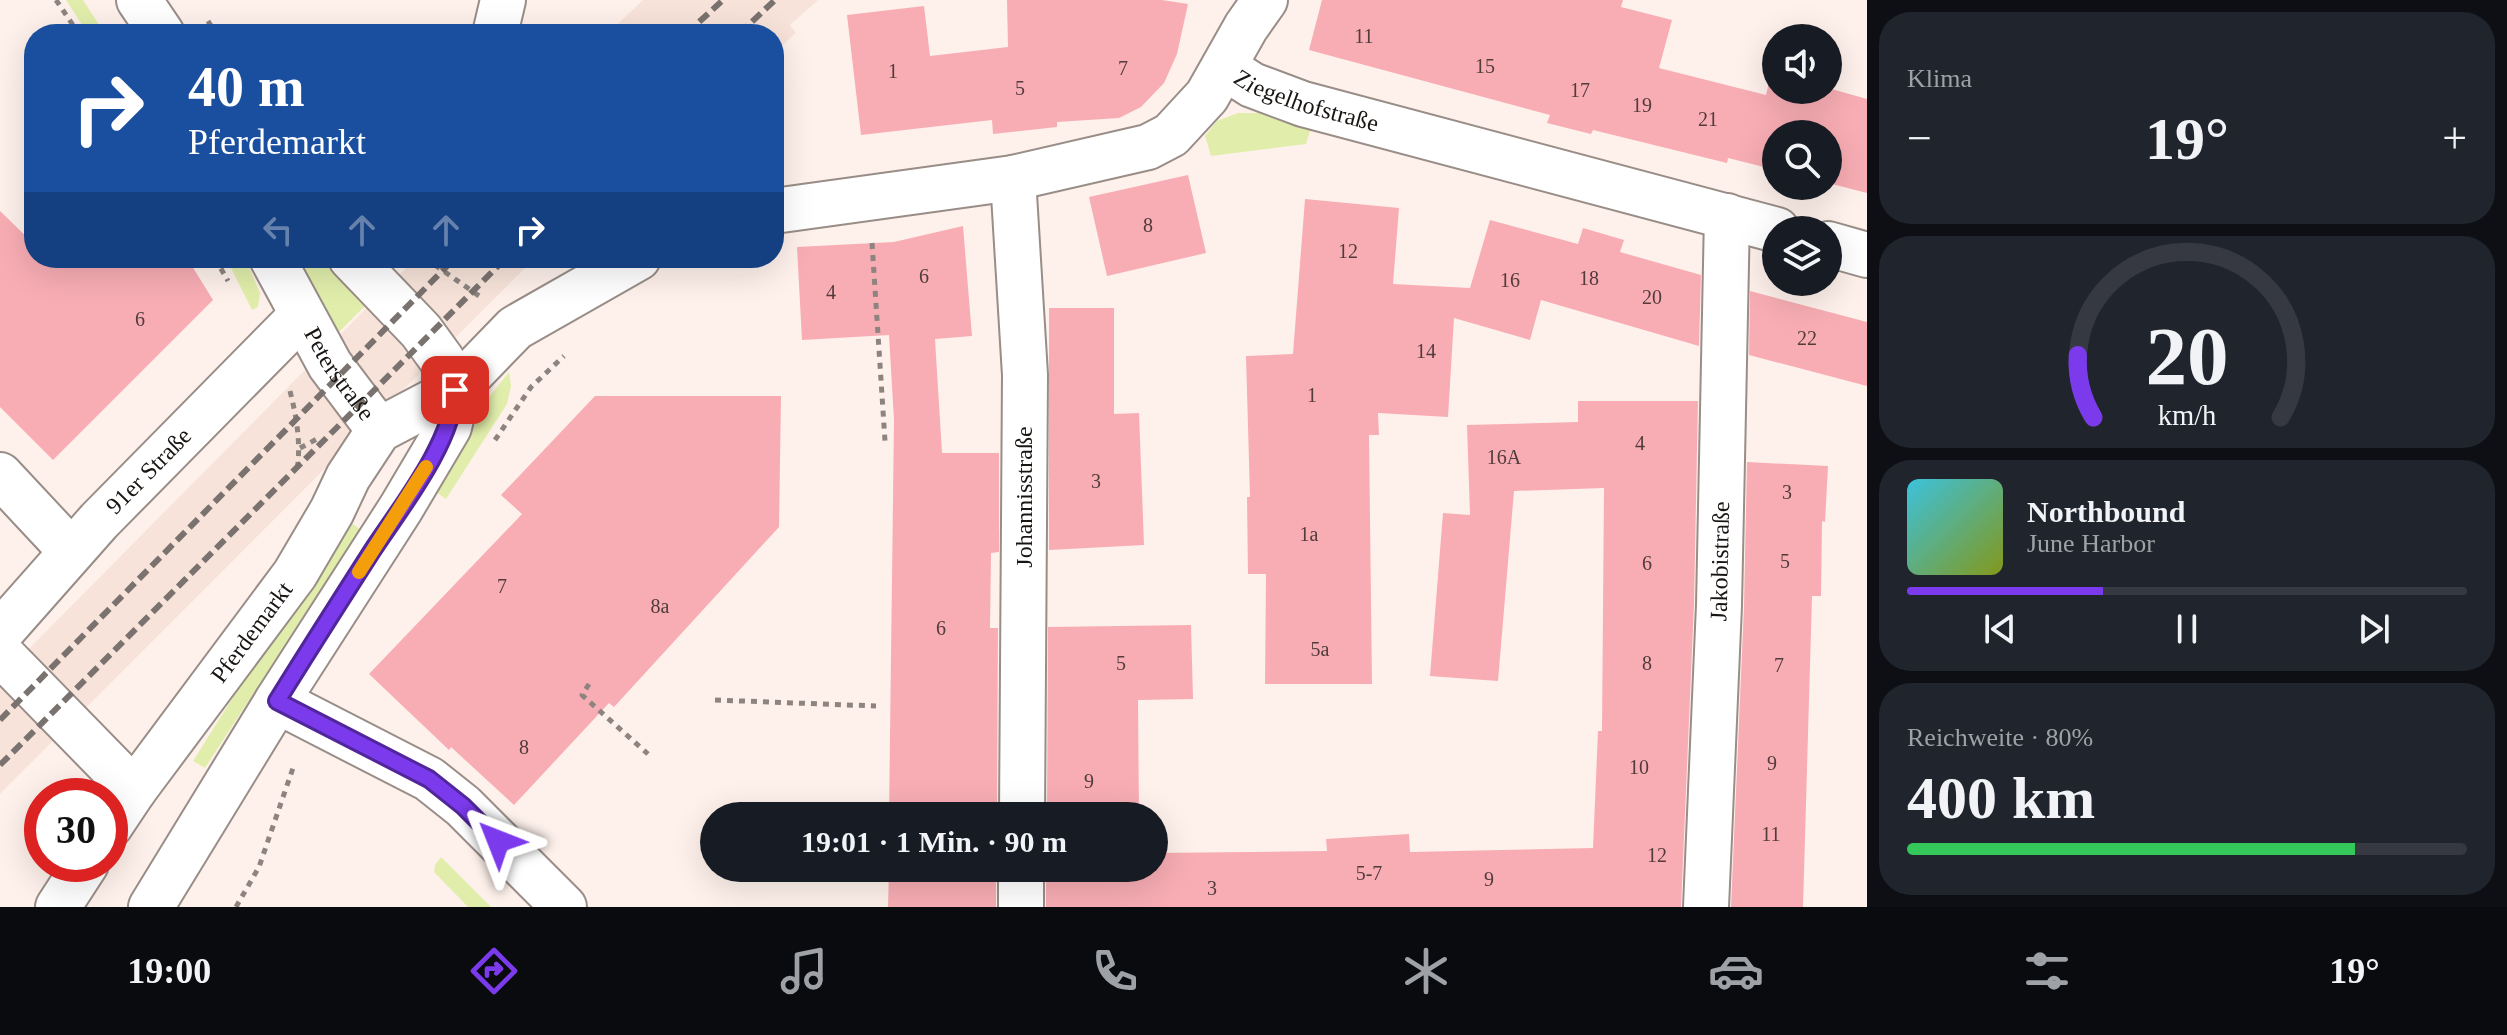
<!DOCTYPE html>
<html lang="de">
<meta charset="utf-8">
<style>
:root{--surface:#171b24;--page:#20242c;--text:#f1f3f6;--muted:#9ea1a6;--line:#363941;--accent:#7c3aed}
body{margin:0;font-family:"Times New Roman",serif;background:var(--page);color:var(--text);height:100vh;display:flex;flex-direction:column;font-size:30px;white-space:nowrap}
*{box-sizing:border-box;margin:0}
p{font-size:26px;color:var(--muted)}
.icon{flex:none;width:44px;height:44px;fill:none;stroke:currentColor;stroke-width:2;stroke-linecap:round;stroke-linejoin:round}
.map{position:relative;flex:1;overflow:hidden}
.sheet{display:flex;flex-direction:column;gap:12px;padding:12px;background:#0d0f14;width:640px}
.sheet>*{flex:none}
.top-card{position:absolute;left:24px;top:24px;width:760px;height:244px;border-radius:32px;box-shadow:0 8px 32px #0002;background:#1a4fa0;color:#fff;overflow:hidden}
.fabs{position:absolute;left:1762px;top:24px;display:grid;gap:16px}
.fabs a{display:grid;place-items:center;width:80px;height:80px;border-radius:50%;background:var(--surface);box-shadow:0 8px 32px #0002;font-size:40px}
.speed{position:absolute;left:24px;top:778px;display:flex;gap:16px;font-size:40px;font-weight:700;text-align:center}
.speed>*{display:grid;place-content:center;width:104px;height:104px;border-radius:50%;background:var(--surface);box-shadow:0 8px 32px #0002;line-height:1}
.speed .limit{border:12px solid #d22;background:#fff;color:#111}
.pin{position:absolute;display:grid;place-items:center;width:68px;height:68px;color:#fff;margin:-34px;border-radius:16px;box-shadow:0 4px 12px #0006}
.me{position:absolute;width:88px;margin:-44px;rotate:315deg;stroke-linejoin:round;filter:drop-shadow(0 0 6px #0008)}
.turn{display:flex;align-items:center;gap:28px;height:168px;padding:0 32px;font-size:36px}
.turn .icon{width:104px;height:104px;stroke-width:2.5}
.turn b{display:block;font-size:56px;line-height:68px}
.lanes{display:flex;align-items:center;height:76px;padding:0 32px;background:#0003;justify-content:center;gap:40px;direction:ltr}
.lanes .off{opacity:.35}
.big{font-size:60px;font-weight:600;line-height:1.1}
.sheet .card{flex:1;display:flex;flex-direction:column;justify-content:center;gap:12px;min-width:0;padding:0 28px;border-radius:32px;background:var(--page)}
.sheet .dial{align-items:center;gap:0}
.dial svg{height:208px;overflow:visible;fill:none;stroke:var(--line);stroke-width:7;stroke-linecap:round;text-anchor:middle}
.dial text{fill:var(--text);stroke:none}
.song{display:flex;align-items:center;gap:24px}
.cover{width:96px;height:96px;border-radius:12px;background:linear-gradient(135deg,hsl(190 70% 55%),hsl(70 70% 35%))}
.played{height:8px;border-radius:4px;background:linear-gradient(90deg,var(--accent) 35%,var(--line) 35%)}
.keys{display:flex;justify-content:space-around;direction:ltr}
.heat{display:flex;justify-content:space-between;align-items:center;font-size:44px;direction:ltr}
.charge{height:12px;border-radius:6px;background:linear-gradient(90deg,#34c759 80%,var(--line) 0)}
.trip{position:absolute;left:700px;top:802px;width:468px;height:80px;border-radius:40px;background:var(--surface);box-shadow:0 8px 32px #0002;font-weight:600;line-height:80px;text-align:center}
.tab-bar{display:flex;height:128px;justify-content:space-around;align-items:center;background:#090b0e;color:var(--muted)}
.tab-bar .icon{width:56px;height:56px}
.tab-bar .current{color:var(--accent)}
.tab-bar b{font-size:36px;color:var(--text)}
main{display:flex;flex:1;min-height:0}
.map>svg:first-child{display:block}
</style>
<main>
<div class="map">
<svg width="1867" height="907" viewBox="0 0 1867 907">
<rect width="100%" height="100%" fill="#fef1eb"/>
<g fill="#f7e3d9">
<path d="M643,0H818L790,25L796,33L774,53V34H607Z"/>
<path d="M416,258H535L0,794V678Z"/>
</g>
<g fill="#e1eeab">
<path d="M66,0H83L105,34H88Z"/>
<path d="M1238,113H1264L1312,125L1306,144L1211,156L1205,136L1217,121Z"/>
<path d="M226,258H245L260,293L258,307L252,310Z"/>
<path d="M298,258H327L368,303L338,333Z"/>
<path d="M509,372L511,386L507,404L446,499L436,492L461,453L490,396Z"/>
<path d="M345,519L360,529L205,768L193,761Z"/>
<path d="M441,857L491,907H468L434,872L435,865Z"/>
</g>
<g fill="#f8adb4">
<path d="M1007,0H1162L1188,4L1177,54L1164,83L1141,107L1119,118L1057,122V127L993,134L992,120L861,135L847,15L924,6L930,56L1008,47Z"/>
<path d="M1322,0H1623L1621,7L1672,20L1659,68L1766,95L1771,74L1776,75V90L1828,88L1867,99V193L1828,183V134H1776V170L1728,158L1727,163L1593,130L1591,134L1547,123L1550,115L1309,50Z"/>
<path d="M1188,175L1206,253L1107,276L1089,197Z"/>
<path d="M1305,199L1399,208L1393,284L1470,288L1490,220L1578,244L1583,228L1624,240L1620,252L1701,275L1699,346L1541,300L1530,340L1454,318L1448,417L1378,413L1379,435H1369L1372,684H1265L1266,574H1248L1247,497H1250L1246,356L1293,354Z"/>
<path d="M0,211L34,244V258H187L213,300L53,460L0,407Z"/>
<path d="M963,226L972,336L935,339L942,453H999V552L991,553L990,628H998L997,816H889L894,420L889,335L802,340L797,247L894,242Z"/>
<path d="M1750,291L1867,322V386L1749,355Z"/>
<path d="M1049,308H1114V414L1139,413L1144,545L1049,550Z"/>
<path d="M595,396H781L779,527L614,707L609,703L514,805L451,747L449,750L369,674L522,514L501,495Z"/>
<path d="M1578,401H1698L1694,604L1681,907H1046V868H1154V853L1327,851L1326,839L1409,834L1410,852L1593,848L1598,731H1602L1604,488L1514,491L1498,681L1430,676L1443,513L1470,515L1467,425L1578,422Z"/>
<path d="M1747,462L1828,466L1825,522L1822,521L1821,596H1812L1803,907H1731L1744,606Z"/>
<path d="M1191,625L1193,699L1138,700L1139,816H1047L1048,627Z"/>
<path d="M889,868H996V907H888Z"/>
</g>
<g fill="none" stroke-linecap="round" stroke-linejoin="round">
<defs>
<g id="minor">
<path d="M139,0L162,34"/>
<path d="M495,34L503,0"/>
<path id="s1" d="M1224,67L1252,85L1303,104L1777,230"/>
<path d="M1013,178L1025,375L1022,816"/>
<path d="M774,211L1013,178L1148,147L1171,135L1207,96L1246,27L1265,0"/>
<path d="M1828,244L1867,255"/>
<path id="s2" d="M272,258L330,365L379,430"/>
<path d="M0,475L71,551"/>
<path id="s3" d="M0,633L99,521L302,315"/>
<path d="M0,653L134,790"/>
<path d="M277,701L429,779L463,806L564,907"/>
<path id="s4" d="M110,826L134,790L295,574L332,511L348,477L379,430L455,390L515,328L638,258"/>
<path d="M58,907L86,864"/>
<path d="M151,907L277,701L401,508L449,427L454,407L455,390L442,360L421,331L351,258"/>
<path d="M1021,907V868"/>
<path id="s5" d="M1706,907L1719,605L1727,216"/>
</g>
</defs>
<use href="#minor" stroke="#998d87" stroke-width="48"/>
<g stroke="#8d8480" stroke-width="5" stroke-dasharray="6 6" stroke-linecap="butt">
<path d="M56,0L79,34"/>
<path d="M208,21L216,34"/>
<path d="M872,243L885,441"/>
<path d="M215,258L228,281"/>
<path d="M425,258L482,298"/>
<path d="M290,391C297,419 301,443 297,472"/>
<path d="M495,440L531,387L564,356"/>
<path d="M300,448L317,439"/>
<path d="M589,684L582,695L648,754"/>
<path d="M715,700L876,706"/>
<path d="M236,907L259,867L293,768"/>
</g>
<use href="#minor" stroke="#fff" stroke-width="44"/>
<g stroke="#7a726f" stroke-width="6" stroke-dasharray="12 6" stroke-linecap="butt">
<path d="M686,34L723,0"/>
<path d="M739,34L775,0"/>
<path d="M0,720L455,258"/>
<path d="M0,765L506,258"/>
</g>
</g>
<g fill="none" stroke-linecap="round" stroke-linejoin="round">
<defs>
<path id="route" d="M455,390C453,442 401,507 372,551C340,601 308,651 277,701L429,779L463,806L498,841"/>
</defs>
<use href="#route" stroke="#51269a" stroke-width="20"/>
<use href="#route" stroke="#7c3aed" stroke-width="14"/>
<path stroke="#f59e0b" stroke-width="14" d="M359,572L426,467"/>
</g>
<g text-anchor="middle" stroke-width="6" stroke-linejoin="round" paint-order="stroke">
<g font-size="20" fill="#513b3b">
<text x="1364" y="43">11</text>
<text x="1485" y="73">15</text>
<text x="1123" y="75">7</text>
<text x="893" y="78">1</text>
<text x="1020" y="95">5</text>
<text x="1580" y="97">17</text>
<text x="1642" y="112">19</text>
<text x="1708" y="126">21</text>
<text x="1148" y="232">8</text>
<text x="1348" y="258">12</text>
<text x="924" y="283">6</text>
<text x="1589" y="285">18</text>
<text x="1510" y="287">16</text>
<text x="831" y="299">4</text>
<text x="1652" y="304">20</text>
<text x="140" y="326">6</text>
<text x="1807" y="345">22</text>
<text x="1426" y="358">14</text>
<text x="1312" y="402">1</text>
<text x="1640" y="450">4</text>
<text x="1504" y="464">16A</text>
<text x="1096" y="488">3</text>
<text x="1787" y="499">3</text>
<text x="1309" y="541">1a</text>
<text x="1785" y="568">5</text>
<text x="1647" y="570">6</text>
<text x="502" y="593">7</text>
<text x="660" y="613">8a</text>
<text x="941" y="635">6</text>
<text x="1320" y="656">5a</text>
<text x="1121" y="670">5</text>
<text x="1647" y="670">8</text>
<text x="1779" y="672">7</text>
<text x="524" y="754">8</text>
<text x="1772" y="770">9</text>
<text x="1639" y="774">10</text>
<text x="1089" y="788">9</text>
<text x="1771" y="841">11</text>
<text x="1657" y="862">12</text>
<text x="1369" y="880">5-7</text>
<text x="1489" y="886">9</text>
<text x="1212" y="895">3</text>
</g>
<g font-size="24" fill="#191513" stroke="#fff">
<text dy="8" stroke="none"><textPath href="#s1" startOffset="90">Ziegelhofstraße</textPath></text>
<text dy="8" stroke="none"><textPath href="#s2" startOffset="134">Peterstraße</textPath></text>
<text dy="8" stroke="none"><textPath href="#s3" startOffset="220">91er Straße</textPath></text>
<text transform="translate(1024 497) rotate(-90)" y="8">Johannisstraße</text>
<text dy="8" stroke="none"><textPath href="#s5" startOffset="346">Jakobistraße</textPath></text>
<text dy="8" stroke="none"><textPath href="#s4" startOffset="240">Pferdemarkt</textPath></text>
</g>
</g>
</svg>
<div class="fabs">
<a><svg class="icon" aria-label="sound" viewBox="0 0 24 24"><path d="M4 9h4l5-4v14l-5-4H4zM17 9q2 3 0 6"/></svg></a>
<a><svg class="icon" aria-label="search" viewBox="0 0 24 24"><circle cx="10" cy="10" r="6"/><path d="M15 15l6 6"/></svg></a>
<a><svg class="icon" aria-label="layers" viewBox="0 0 24 24"><path d="M12 4l9 5-9 5-9-5zM3 14l9 5 9-5"/></svg></a>
</div>
<div class="speed"><div class="limit">30</div></div>
<div class="pin" style="left:455px;top:390px;background:#d93025"><svg class="icon" aria-label="arrive" viewBox="0 0 24 24"><path d="M6 21V4h12l-3 4 3 4H6"/></svg></div>
<svg class="me" style="left:498px;top:841px" viewBox="-20 -20 40 40"><path d="M0-17L14 15 0 8-14 15z" fill="#7c3aed" stroke="#fff" stroke-width="4"/></svg>
<div class="trip">19:01 · 1 Min. · 90 m</div>
<div class="top-card">
<div class="turn"><svg class="icon" aria-label="right" viewBox="0 0 24 24"><path d="M7 20v-9h11M14 6l5 5-5 5"/></svg><div><b>40 m</b>Pferdemarkt</div></div>
<div class="lanes"><svg class="icon off" aria-label="left" viewBox="0 0 24 24"><path d="M17 20v-9H6M10 6l-5 5 5 5"/></svg><svg class="icon off" aria-label="ahead" viewBox="0 0 24 24"><path d="M12 20V5M6 11l6-6 6 6"/></svg><svg class="icon off" aria-label="ahead" viewBox="0 0 24 24"><path d="M12 20V5M6 11l6-6 6 6"/></svg><svg class="icon" aria-label="right" viewBox="0 0 24 24"><path d="M7 20v-9h11M14 6l5 5-5 5"/></svg></div>
</div>
</div>
<section class="sheet">
<div class="card"><p>Klima</p>
<div class="heat"><a>−</a><b class="big">19°</b><a>+</a></div>
</div>
<div class="card dial"><svg viewBox="0 0 100 80">
<path d="M14 69A42 42 0 1 1 86 69"/>
<path d="M14 69A42 42 0 0 1 8 45" stroke="#7c3aed"/>
<text x="50" y="56" font-size="32" font-weight="700">20</text>
<text x="50" y="72" font-size="11">km/h</text>
</svg></div>
<div class="card">
<div class="song"><i class="cover"></i><div><b>Northbound</b><p>June Harbor</p></div></div>
<div class="played"></div>
<div class="keys"><svg class="icon" aria-label="previous" viewBox="0 0 24 24"><path d="M18 5L8 12l10 7zM5 5v14"/></svg><svg class="icon" aria-label="pause" viewBox="0 0 24 24"><path d="M8 5v14M16 5v14"/></svg><svg class="icon" aria-label="next" viewBox="0 0 24 24"><path d="M6 5l10 7-10 7zM19 5v14"/></svg></div>
</div>
<div class="card"><p>Reichweite · 80%</p><b class="big">400 km</b><div class="charge"></div></div>
</section>
</main>
<nav class="tab-bar">
<b>19:00</b>
<svg class="icon current" aria-label="directions" viewBox="0 0 24 24"><path d="M12 3l9 9-9 9-9-9zM9 14v-3h6M13 9l2 2-2 2"/></svg>
<svg class="icon" aria-label="music" viewBox="0 0 24 24"><path d="M9 18V5l10-2v13"/><circle cx="6" cy="18" r="3"/><circle cx="16" cy="16" r="3"/></svg>
<svg class="icon" aria-label="phone" viewBox="0 0 24 24"><path d="M5 4h4l2 5-3 2q2 4 5 5l2-3 5 2v4C11 20 4 13 5 4z"/></svg>
<svg class="icon" aria-label="climate" viewBox="0 0 24 24"><path d="M12 3v18M4 7l16 10M4 17L20 7"/></svg>
<svg class="icon" aria-label="car" viewBox="0 0 24 24"><path d="M5 17H2v-5l4-1 3-4h7l3 4 3 1v5h-3M9 17h6M6 11h13"/><circle cx="7" cy="17" r="2"/><circle cx="17" cy="17" r="2"/></svg>
<svg class="icon" aria-label="filters" viewBox="0 0 24 24"><path d="M4 7h16M4 17h16"/><circle cx="9" cy="7" r="2"/><circle cx="15" cy="17" r="2"/></svg>
<b>19°</b>
</nav>
